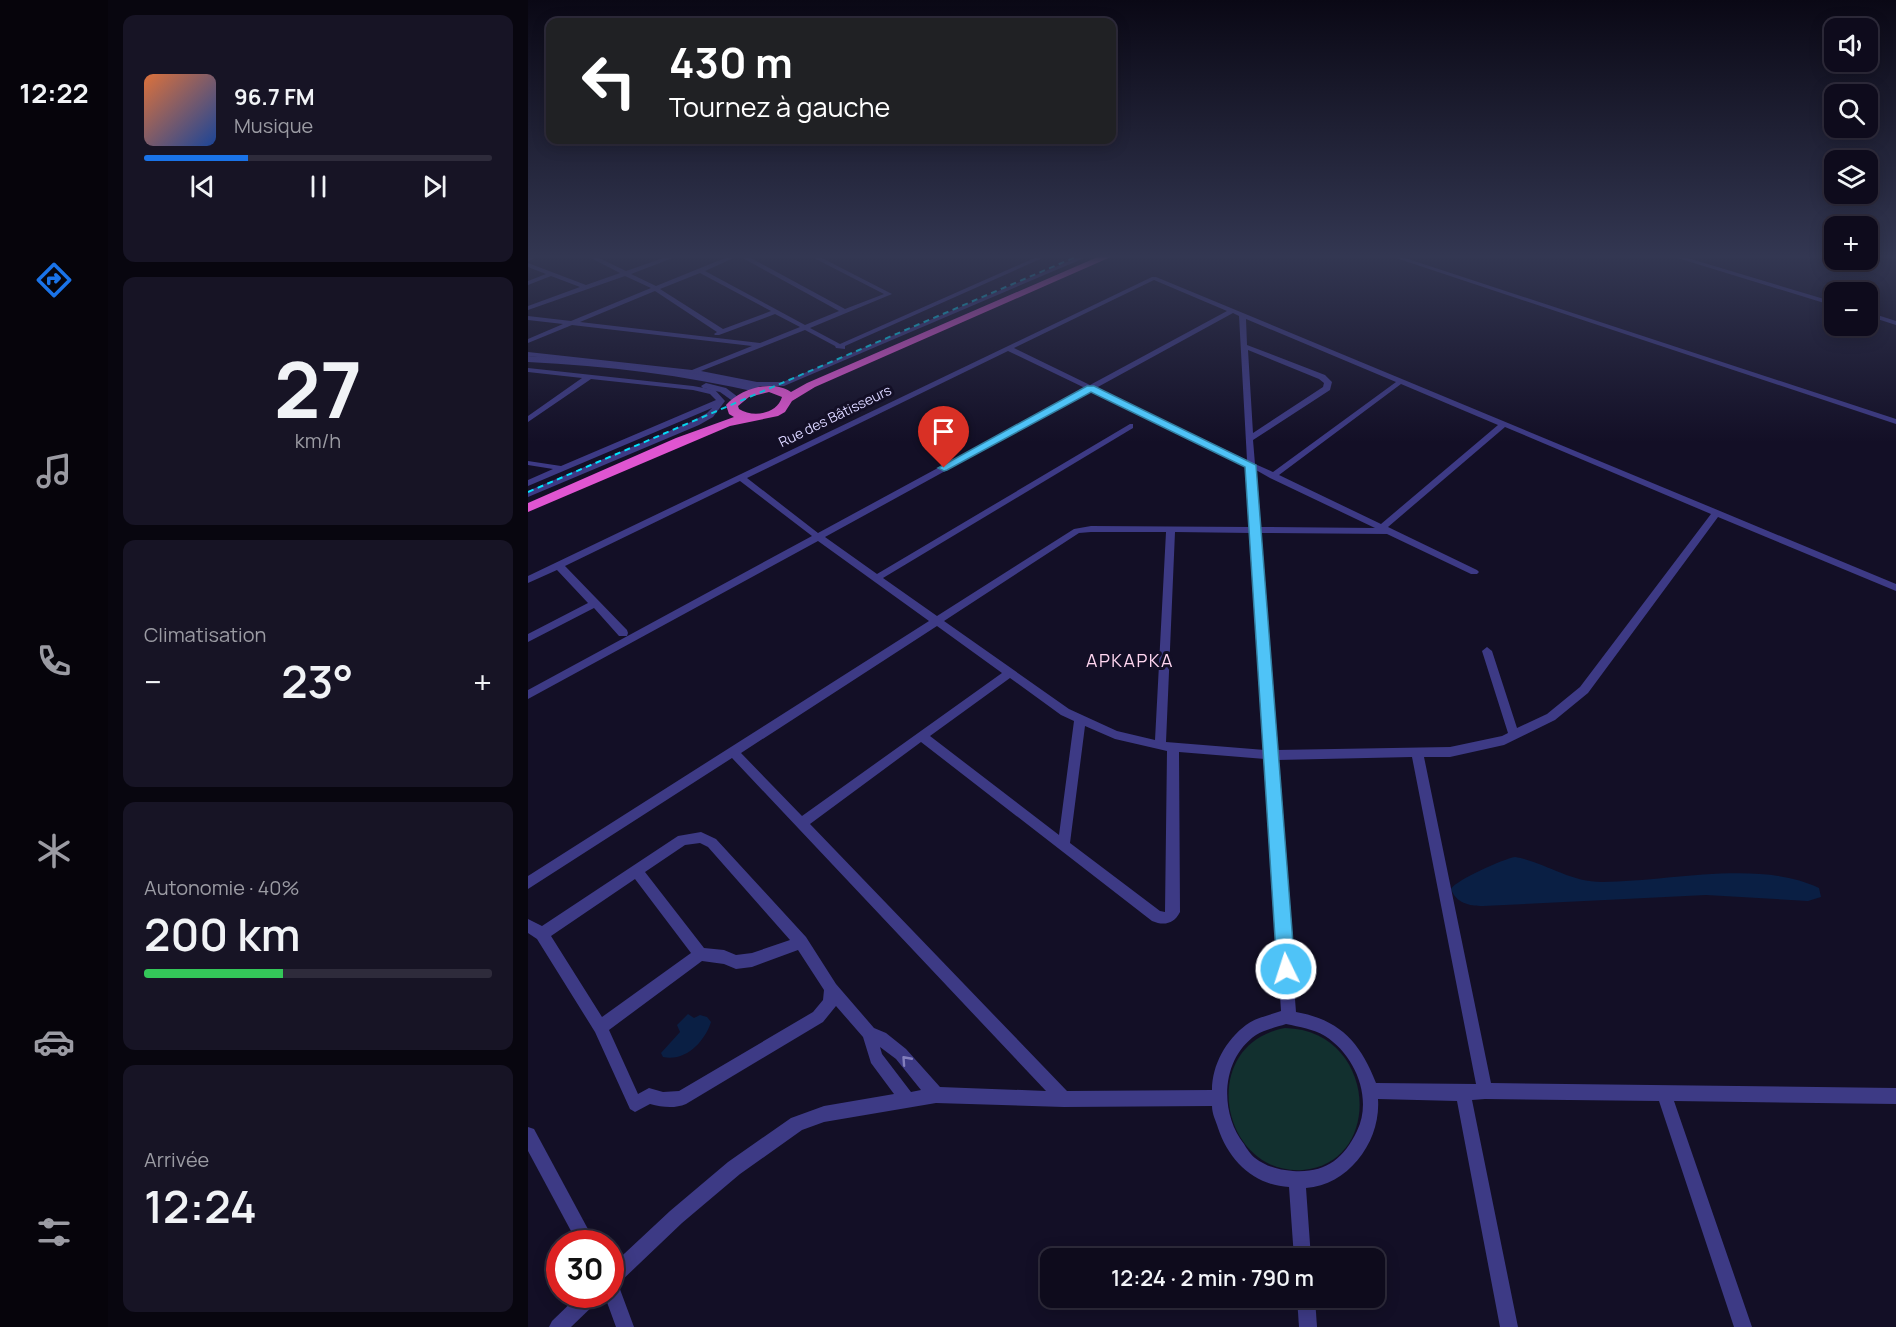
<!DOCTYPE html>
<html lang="fr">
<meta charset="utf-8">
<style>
:root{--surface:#0e0b1c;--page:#171425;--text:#f1f3f6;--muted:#9b9ba3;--line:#2e2b3b;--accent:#1a73e8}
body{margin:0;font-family:Manrope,sans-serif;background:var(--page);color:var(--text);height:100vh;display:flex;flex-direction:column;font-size:22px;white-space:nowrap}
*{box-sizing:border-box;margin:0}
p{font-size:20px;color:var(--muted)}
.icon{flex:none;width:33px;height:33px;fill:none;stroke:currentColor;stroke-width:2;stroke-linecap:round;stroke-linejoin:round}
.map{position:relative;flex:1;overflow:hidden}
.sheet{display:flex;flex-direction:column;gap:15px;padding:15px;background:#08060f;width:420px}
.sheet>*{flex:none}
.top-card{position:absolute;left:18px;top:18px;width:570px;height:126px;border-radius:12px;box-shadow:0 3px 15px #0003,0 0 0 2px var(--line);background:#202124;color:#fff;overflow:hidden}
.buttons{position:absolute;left:1296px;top:18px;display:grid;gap:12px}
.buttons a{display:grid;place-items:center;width:54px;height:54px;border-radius:12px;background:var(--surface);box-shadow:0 3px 15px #0003,0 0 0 2px var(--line);font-size:30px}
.speed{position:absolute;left:18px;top:1230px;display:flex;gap:12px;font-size:30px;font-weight:700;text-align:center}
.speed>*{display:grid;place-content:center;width:78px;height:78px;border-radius:50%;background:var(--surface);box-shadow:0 3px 15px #0003,0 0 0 2px var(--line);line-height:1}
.speed .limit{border:9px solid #d22;background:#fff;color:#111}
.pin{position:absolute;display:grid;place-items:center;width:51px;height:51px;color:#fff;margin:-62px -26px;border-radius:50% 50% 50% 0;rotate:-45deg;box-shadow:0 0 6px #0007}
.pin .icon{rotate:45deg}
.me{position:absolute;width:66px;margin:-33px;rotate:356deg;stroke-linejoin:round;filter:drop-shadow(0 0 4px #0008)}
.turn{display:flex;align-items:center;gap:21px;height:126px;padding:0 24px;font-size:27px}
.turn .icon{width:78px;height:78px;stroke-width:2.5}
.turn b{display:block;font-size:42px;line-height:51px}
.big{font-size:45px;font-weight:600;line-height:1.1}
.sheet .card{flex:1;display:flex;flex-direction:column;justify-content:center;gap:9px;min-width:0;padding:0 21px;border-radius:12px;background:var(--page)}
.sheet .dial{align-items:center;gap:0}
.dial b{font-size:78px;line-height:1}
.song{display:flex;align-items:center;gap:18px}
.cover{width:72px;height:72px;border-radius:9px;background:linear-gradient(135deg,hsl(20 70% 55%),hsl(220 70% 35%))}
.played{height:6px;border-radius:3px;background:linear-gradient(90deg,var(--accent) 30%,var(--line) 30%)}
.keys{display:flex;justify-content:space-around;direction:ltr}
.heat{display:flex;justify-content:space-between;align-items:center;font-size:33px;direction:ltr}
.charge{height:9px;border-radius:4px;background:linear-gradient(90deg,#34c759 40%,var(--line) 0)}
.trip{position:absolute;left:512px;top:1248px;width:345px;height:60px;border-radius:12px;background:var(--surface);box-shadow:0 3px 15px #0003,0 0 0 2px var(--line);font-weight:600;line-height:60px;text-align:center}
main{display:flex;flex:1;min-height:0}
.tabs{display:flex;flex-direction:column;width:108px;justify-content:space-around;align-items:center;background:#06040b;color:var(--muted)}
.tabs .icon{width:42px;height:42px}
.tabs .on{color:var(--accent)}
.tabs b{font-size:27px;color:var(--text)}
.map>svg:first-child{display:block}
</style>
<main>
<nav class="tabs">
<b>12:22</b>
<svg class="icon on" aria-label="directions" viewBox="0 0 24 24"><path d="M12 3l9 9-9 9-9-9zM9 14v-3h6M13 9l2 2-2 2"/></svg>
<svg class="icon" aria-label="music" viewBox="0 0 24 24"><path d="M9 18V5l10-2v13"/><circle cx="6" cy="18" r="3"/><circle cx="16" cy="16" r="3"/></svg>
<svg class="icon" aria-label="phone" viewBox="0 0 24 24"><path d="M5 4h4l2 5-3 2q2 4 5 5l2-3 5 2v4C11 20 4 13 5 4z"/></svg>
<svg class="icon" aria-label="climate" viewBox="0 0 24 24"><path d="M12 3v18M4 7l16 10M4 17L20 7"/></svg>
<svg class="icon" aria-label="car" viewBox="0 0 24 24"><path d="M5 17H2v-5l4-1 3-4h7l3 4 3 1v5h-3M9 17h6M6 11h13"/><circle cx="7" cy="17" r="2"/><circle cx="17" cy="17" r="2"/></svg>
<svg class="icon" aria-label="filters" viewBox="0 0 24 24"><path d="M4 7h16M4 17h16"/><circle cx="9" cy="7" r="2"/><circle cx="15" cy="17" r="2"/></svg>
</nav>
<section class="sheet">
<div class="card">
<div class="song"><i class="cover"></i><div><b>96.7 FM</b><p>Musique</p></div></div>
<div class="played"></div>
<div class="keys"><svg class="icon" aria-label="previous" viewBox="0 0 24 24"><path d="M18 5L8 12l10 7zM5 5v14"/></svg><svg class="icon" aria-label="pause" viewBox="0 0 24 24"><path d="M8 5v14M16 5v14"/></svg><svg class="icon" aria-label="next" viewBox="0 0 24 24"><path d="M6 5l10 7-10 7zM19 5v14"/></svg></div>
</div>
<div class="card dial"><b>27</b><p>km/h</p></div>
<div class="card"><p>Climatisation</p>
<div class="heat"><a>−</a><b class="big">23°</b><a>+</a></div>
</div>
<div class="card"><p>Autonomie · 40%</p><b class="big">200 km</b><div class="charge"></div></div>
<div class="card"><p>Arrivée</p><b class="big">12:24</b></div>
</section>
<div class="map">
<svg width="1368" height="1327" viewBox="0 0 1368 1327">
<rect width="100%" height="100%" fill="#130f26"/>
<path fill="#12302f" d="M757,1028C849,1030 857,1163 775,1170C692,1176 668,1044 757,1028Z"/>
<g fill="#0a1f44">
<path d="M987,857C1017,862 1041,882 1074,882C1139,882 1231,859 1291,888L1293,897L1280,901L1178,895L955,906C941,906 928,903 923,889C928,880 975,859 987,857Z"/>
<path d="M160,1014L166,1018L172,1015L179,1017L183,1022C177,1041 158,1062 135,1057L133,1053L152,1032L149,1025Z"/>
</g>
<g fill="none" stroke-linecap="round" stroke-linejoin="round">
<g fill="#3d3a85" fill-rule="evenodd">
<path d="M10,256L9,257L0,261V257Z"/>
<path d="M59,256H67L98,271L141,256H150L103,274L128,286L202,256H210L177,271L277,325L311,311L211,256H219L317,309L356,294L282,256H290L364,294L282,328L312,344L511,256H519L317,346V349L308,348L307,346L277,330L173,371L229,382H255L553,256H561L256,386H229L166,374L0,356V352L164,370L224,346L44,325L0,343V339L35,324L0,320V316L43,321L123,288L97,276L0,310V306L52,287L23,276L0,285V281L18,274L0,267V263L58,285L92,273ZM172,273L243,311L195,329L132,289ZM127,291L189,332L186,334L187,335H191L247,314L272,327L232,343L52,322Z"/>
<path d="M862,256H871L1368,419V424Z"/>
<path d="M1143,256H1153L1306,302V306Z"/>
<path d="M624,277H628L1368,584V591L1190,517L1060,693L1027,720L976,745L922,757H896L963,1083L1368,1088V1104L1146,1101L1224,1327H1206L1131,1101L957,1099L944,1100L990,1327H972L929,1101L850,1099C853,1141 821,1185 778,1188L783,1258H766L761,1187C726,1185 701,1161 690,1128C688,1121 684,1114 684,1106L536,1107L408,1103L296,1122L274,1130L212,1174L154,1223L90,1284L106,1327H88L76,1294H82V1267L142,1211L200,1162L263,1118L296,1106L366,1094L343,1063L335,1037L308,1006L295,1022L158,1104C146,1109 134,1107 122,1104L107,1112L102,1109L67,1032L9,939L0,933V919L14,926L150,836L173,832L188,839L278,937L308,984L346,1028L358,1033L378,1049L412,1087L518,1091L204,758L0,889V876L401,621L290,541L0,699V690L284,536L212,481L37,566L99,630L100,633L99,636H91L66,608L0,642V634L60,603L29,570L0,583V576ZM626,280L699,311L562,385L486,348ZM705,313L711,316L719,460L568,388ZM718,319L868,382L745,472L727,464L725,440L802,390L804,382L797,375L719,345ZM720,350L791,379L796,383L795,387L725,433ZM480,351L557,388L290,533L219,478ZM873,384L970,425L853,524L751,475ZM563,391L719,466L723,527L563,526L546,529L409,616L355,578L605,428V424H602L349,574L297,537ZM977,427L1183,514L1052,687L1019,714L989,728L964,651L959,647L954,651L980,733L974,736L922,747L748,750L732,533L859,534L943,574H949L951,572L949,570L860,527ZM728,470L742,478L847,528L732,527ZM563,532H638L627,740L589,731L541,709L416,621L551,533ZM647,532L723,533L737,750L638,742ZM409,626L474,673L274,816L213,753ZM482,678L533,715L546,721L531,835L402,736ZM557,726L587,739L639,751L637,912L632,911L542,843ZM393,742L624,921C636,926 646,924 652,912L651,752L737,759L753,1011C742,1015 727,1018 718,1025C698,1040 684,1065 684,1090L539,1091L282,824ZM884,757L948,1084L848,1083C832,1042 812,1020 768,1012L749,760ZM172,843L180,847L262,940L224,953L208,955L196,950L176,948L117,872L157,845ZM107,879L163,953L74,1017L23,936ZM270,950L296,990L295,1000L285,1012L151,1091L135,1092L121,1088L110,1094L81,1030L174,961L196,964L208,969L224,967ZM758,1024C772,1027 785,1029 797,1036C827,1055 845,1098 829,1131C815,1160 797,1173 765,1171C751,1170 739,1167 727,1158C723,1155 719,1149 716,1144C691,1112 693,1059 728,1035C736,1030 749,1027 758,1024ZM352,1047L368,1059L393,1090L383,1092L354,1054Z"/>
<path d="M1340,312L1368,321V325L1340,316Z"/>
<path d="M0,368L165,386L187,390L197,401L185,417L171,425L0,497V491L165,421L179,413L184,408L0,486V480L25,469L0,465V461L33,466L188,400L182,394L165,390L63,379L0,422V416L54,378L0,372Z"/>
<path d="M0,1127L6,1129L68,1244H50L0,1151Z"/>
<path d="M52,1294H74L71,1300L43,1327H21L24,1321Z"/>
<path d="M769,1298H787L789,1327H771Z"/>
</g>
<g fill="#3d3a85" fill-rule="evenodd">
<path d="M0,356C65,360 130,366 193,378C207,381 227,382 238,390L233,393C156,375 79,366 0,362Z"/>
<path d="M178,383L198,388L214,400L206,402L192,392L175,388L173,386Z"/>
</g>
<path fill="#e055d1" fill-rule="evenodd" d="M572,256H585L287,387L264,401L257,412L250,416L202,426L0,512V503L148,438L206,417L201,414L198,405C212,389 244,379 263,392L279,383ZM241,392L254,397C249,414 225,418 211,409L210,406L221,397Z"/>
<path stroke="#00e5ff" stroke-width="2" stroke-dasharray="6 4.5" stroke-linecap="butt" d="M0,492L550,256"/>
</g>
<defs><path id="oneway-chevron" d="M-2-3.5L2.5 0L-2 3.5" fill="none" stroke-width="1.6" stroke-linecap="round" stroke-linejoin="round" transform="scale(1.5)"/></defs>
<use stroke="#837fbc" href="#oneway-chevron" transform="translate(378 1060) rotate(-132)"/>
<linearGradient id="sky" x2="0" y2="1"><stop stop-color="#0a0815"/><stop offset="0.58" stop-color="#333752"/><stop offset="1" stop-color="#333752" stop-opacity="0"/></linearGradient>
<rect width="1368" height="442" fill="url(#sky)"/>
<path fill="#4fc3f7" stroke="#337fa1" stroke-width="1.5" d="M559,386H566L728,465L767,969L764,976L758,978L752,976L749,969L717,467L563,392L419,470L416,471L410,468Z"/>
<g text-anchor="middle" stroke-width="6" stroke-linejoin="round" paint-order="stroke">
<g font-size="14" fill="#d9d4ff" stroke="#130f26">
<text transform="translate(307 416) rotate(-26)" y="5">Rue des Bâtisseurs</text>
</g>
<g font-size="18" letter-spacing="1.5" fill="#ffd6f0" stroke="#130f26">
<text x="602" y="667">APKAPKA</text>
</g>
</g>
</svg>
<div class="buttons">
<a><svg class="icon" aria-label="sound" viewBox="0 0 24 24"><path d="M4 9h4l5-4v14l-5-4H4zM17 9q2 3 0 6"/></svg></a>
<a><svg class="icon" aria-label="search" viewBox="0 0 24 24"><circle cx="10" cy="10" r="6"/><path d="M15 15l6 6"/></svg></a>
<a><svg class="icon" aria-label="layers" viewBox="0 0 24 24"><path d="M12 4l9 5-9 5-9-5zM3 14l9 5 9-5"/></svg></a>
<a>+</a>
<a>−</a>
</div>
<div class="speed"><div class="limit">30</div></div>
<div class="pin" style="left:416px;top:468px;background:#d93025"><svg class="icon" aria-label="arrive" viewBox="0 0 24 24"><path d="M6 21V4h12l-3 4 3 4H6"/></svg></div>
<svg class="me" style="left:758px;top:969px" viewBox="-20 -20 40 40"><circle r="17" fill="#4fc3f7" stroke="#fff" stroke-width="3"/><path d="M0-11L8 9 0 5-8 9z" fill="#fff"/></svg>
<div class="trip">12:24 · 2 min · 790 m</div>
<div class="top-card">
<div class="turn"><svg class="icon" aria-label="left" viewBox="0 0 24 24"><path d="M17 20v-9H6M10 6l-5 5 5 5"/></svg><div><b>430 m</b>Tournez à gauche</div></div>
</div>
</div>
</main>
